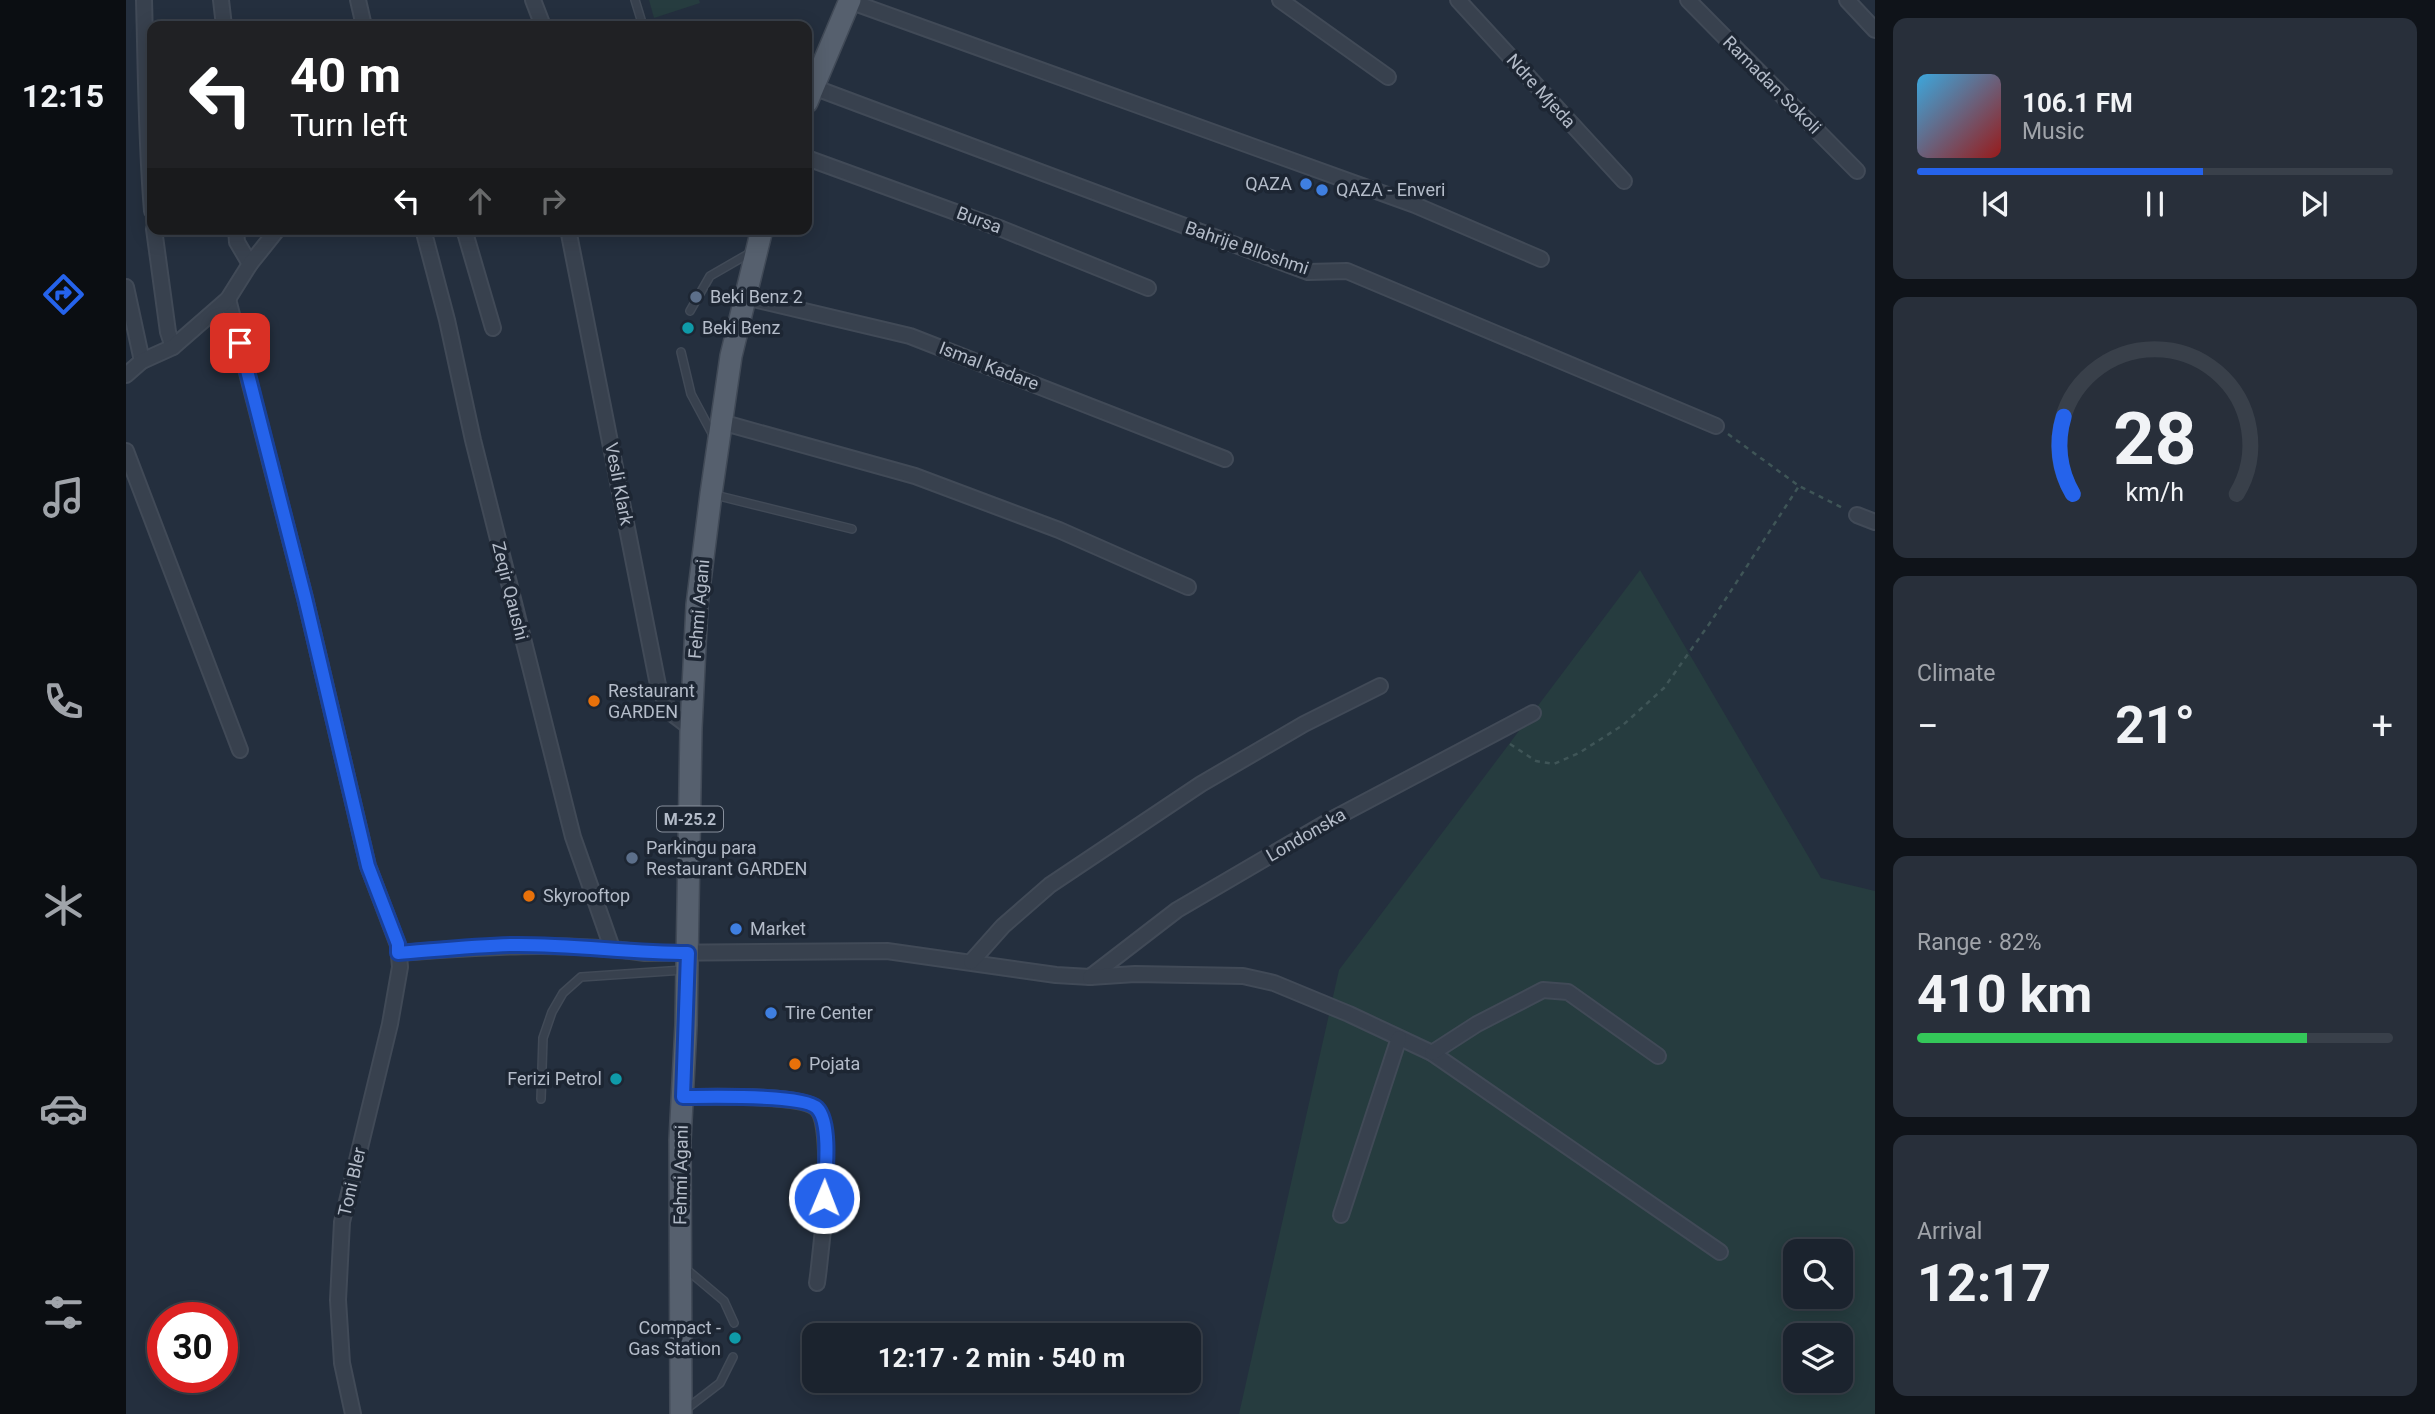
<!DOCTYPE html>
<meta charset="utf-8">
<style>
:root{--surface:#1b232e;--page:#282f3a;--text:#f1f3f6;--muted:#a0a4aa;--line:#39404a;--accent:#2563eb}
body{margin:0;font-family:Roboto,sans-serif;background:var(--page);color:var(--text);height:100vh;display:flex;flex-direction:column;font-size:26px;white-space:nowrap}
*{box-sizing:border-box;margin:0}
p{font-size:23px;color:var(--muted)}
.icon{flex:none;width:38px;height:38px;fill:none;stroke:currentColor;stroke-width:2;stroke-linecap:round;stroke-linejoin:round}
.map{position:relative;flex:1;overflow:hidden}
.sheet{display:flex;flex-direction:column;gap:18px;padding:18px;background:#0f1319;width:560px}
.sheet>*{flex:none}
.guide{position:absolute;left:21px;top:21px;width:665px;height:214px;border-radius:14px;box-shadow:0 4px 18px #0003,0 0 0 2px var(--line);background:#202124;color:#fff;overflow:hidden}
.tools{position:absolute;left:1657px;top:1239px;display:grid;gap:14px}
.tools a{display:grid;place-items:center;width:70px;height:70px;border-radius:14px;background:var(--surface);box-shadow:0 4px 18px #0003,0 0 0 2px var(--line);font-size:35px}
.speed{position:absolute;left:21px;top:1302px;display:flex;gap:14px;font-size:35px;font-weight:700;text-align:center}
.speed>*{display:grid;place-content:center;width:91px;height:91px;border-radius:50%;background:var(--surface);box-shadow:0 4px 18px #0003,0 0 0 2px var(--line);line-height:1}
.speed .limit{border:10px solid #d22;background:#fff;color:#111}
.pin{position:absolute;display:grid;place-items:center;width:60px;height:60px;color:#fff;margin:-30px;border-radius:14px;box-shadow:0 4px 10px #0006}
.me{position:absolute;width:77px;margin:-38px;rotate:1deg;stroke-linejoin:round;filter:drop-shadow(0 0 5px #0008)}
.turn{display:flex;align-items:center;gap:24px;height:147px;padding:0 28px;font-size:32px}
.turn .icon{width:91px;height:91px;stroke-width:2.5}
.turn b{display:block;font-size:49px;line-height:60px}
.lanes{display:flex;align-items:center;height:66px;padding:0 28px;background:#0003;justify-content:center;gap:35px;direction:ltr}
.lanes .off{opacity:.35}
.big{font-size:52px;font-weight:700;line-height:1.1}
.sheet .widget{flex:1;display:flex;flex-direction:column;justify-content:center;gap:10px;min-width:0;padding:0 24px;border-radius:14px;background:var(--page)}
.sheet .dial{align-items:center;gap:0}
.dial svg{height:182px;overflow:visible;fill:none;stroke:var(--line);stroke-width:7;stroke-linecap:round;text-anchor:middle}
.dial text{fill:var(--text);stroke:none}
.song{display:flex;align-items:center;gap:21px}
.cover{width:84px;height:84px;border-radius:10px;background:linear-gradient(135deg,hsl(200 70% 55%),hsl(0 70% 35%))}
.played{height:7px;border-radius:4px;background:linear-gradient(90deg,var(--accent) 60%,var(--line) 60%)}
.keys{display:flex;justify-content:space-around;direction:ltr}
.heat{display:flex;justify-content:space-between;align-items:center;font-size:38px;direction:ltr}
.charge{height:10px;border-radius:5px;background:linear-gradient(90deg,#34c759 82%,var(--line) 0)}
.trip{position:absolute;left:676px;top:1323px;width:399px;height:70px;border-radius:14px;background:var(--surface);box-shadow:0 4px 18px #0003,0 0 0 2px var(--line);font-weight:700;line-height:70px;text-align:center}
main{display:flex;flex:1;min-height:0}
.menu{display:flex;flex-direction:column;width:126px;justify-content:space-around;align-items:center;background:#0b0e12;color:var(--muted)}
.menu .icon{width:49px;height:49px}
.menu .on{color:var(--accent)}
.menu b{font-size:32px;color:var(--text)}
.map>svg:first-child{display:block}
</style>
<main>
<nav class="menu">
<b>12:15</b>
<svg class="icon on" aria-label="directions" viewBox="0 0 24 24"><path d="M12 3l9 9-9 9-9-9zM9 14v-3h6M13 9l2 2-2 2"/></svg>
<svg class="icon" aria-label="music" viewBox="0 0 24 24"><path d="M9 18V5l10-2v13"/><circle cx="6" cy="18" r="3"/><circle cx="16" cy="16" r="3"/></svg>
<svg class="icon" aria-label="phone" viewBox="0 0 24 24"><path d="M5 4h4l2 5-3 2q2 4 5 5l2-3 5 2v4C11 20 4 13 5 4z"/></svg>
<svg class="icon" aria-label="climate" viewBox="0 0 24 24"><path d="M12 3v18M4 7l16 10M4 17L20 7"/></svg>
<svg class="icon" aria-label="car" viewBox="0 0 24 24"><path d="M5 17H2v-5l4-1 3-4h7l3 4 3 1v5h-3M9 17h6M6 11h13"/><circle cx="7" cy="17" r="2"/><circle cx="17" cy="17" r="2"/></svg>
<svg class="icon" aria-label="filters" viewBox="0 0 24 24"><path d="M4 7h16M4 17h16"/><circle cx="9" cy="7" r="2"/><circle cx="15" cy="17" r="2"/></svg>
</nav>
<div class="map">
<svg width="1749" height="1414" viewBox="0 0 1749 1414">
<rect width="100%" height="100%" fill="#242f3e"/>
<g fill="#263c3f" fill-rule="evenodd">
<path d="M523,0H573L574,3L528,18Z"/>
<path d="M1514,570L1695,878L1749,891V1414H1113L1213,970ZM1670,1251H1715V1297H1670ZM1670,1335H1715V1381H1670Z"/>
</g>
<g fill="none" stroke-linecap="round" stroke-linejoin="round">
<defs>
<g id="lane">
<path d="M509,0L517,26"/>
<path d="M564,311L584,276L624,253"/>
<path d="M555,352L565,394L588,437"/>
<path d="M589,495L726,529"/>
<path d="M415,1099L417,1038L426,1012L437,993L455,977L558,970"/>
<path d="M560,1269L598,1301L608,1323"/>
<path d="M559,1410L594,1383L607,1357"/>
</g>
<g id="street">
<path d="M18,0C20,70 20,140 26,211"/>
<path d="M95,0L98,26"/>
<path d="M232,0L238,26"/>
<path d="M407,0L417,26"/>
<path d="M1154,0L1262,77"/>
<path d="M1332,0L1498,181"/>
<path d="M1562,0L1731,171"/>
<path d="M1721,0L1749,30"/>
<path d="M723,1L1289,205L1415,259"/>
<path d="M687,87L1182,272L1221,271L1590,426"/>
<path d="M681,158L876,229L1022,288"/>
<path d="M28,229L42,332L47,347"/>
<path d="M110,229L111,242L124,264"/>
<path d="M297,229L321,320L347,440L447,837L486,948"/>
<path d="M338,229L367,328"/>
<path d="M442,229L532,685L544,712L565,728"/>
<path d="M0,287L16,361"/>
<path d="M619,297L784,336L1099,459"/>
<path d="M102,299L179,598L242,866L272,945L274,967L264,1024L216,1222L212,1300L216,1363L227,1414"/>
<path d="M0,375L16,361L47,347L102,299L124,264L152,229"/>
<path d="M595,422L789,476L933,530L1062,587"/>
<path d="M0,451L114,750"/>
<path d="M1731,515L1749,522"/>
<path d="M273,953C355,947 437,941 519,953L761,951L930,975L964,977L1051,910L1203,821L1407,713"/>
<path d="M845,962L877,926L924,885L1075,784L1178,724L1254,686"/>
<path d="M964,977L1009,974L1117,976L1148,983L1223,1014L1306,1053L1594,1252"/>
<path d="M1306,1053L1351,1024L1417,990L1442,992L1532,1056"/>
<path d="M557,1097C581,1097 675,1094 690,1108C710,1125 695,1254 691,1283"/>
<path d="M1215,1215L1273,1038"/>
</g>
<g id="primary">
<path d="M681,102L724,0"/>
<path d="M555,1414L554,1140L560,1025L565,728L571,605L585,494L605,356L636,229"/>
</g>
</defs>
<use href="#lane" stroke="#414a57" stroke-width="10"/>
<use href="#street" stroke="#414a57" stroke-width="18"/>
<use href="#primary" stroke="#414a57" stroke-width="24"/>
<g stroke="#3f5557" stroke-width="2.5" stroke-dasharray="5 5" stroke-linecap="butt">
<path d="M1602,434L1673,486L1717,508"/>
<path d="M1384,744L1410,761L1428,764L1453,753L1497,725L1538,688L1586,620L1673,486"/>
</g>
<use href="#lane" stroke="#38414e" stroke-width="7"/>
<use href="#street" stroke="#38414e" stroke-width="14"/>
<use href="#primary" stroke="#56606e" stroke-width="21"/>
</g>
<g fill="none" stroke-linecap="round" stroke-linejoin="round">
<defs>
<path id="route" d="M114,343L179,598L242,866L272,944V953C310,950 348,946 385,945C444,944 503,953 562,953L557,1097C580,1097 677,1094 691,1108C706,1123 699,1178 698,1198"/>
</defs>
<use href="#route" stroke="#184099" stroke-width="18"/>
<use href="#route" stroke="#2563eb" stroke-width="12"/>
</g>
<g fill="#3f7fe0" stroke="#1d2633" stroke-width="2.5">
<circle cx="1180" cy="184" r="7"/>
<circle cx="1196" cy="190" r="7"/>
<circle cx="610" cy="929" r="7"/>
<circle cx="645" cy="1013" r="7"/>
</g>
<g fill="#5c6f8a" stroke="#1d2633" stroke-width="2.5">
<circle cx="570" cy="297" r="7"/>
<circle cx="506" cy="858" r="7"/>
</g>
<g fill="#0f9aa8" stroke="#1d2633" stroke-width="2.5">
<circle cx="562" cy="328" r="7"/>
<circle cx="490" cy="1079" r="7"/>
<circle cx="609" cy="1338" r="7"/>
</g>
<g fill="#e8710a" stroke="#1d2633" stroke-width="2.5">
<circle cx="468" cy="701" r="7"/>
<circle cx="403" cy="896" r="7"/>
<circle cx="669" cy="1064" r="7"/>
</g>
<g text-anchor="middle" stroke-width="7" stroke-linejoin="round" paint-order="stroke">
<rect fill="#1d2633" stroke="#878f9c" stroke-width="2" x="531" y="806.5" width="66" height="25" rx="5"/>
<g font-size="16" font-weight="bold" fill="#b4bcc9">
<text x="564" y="825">M-25.2</text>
</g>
<g font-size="18" fill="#b4bcc9" stroke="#1d2633">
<text transform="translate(1646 85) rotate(45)" y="6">Ramadan Sokoli</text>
<text transform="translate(1415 91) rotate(48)" y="6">Ndre Mjeda</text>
<text transform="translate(853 220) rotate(20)" y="6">Bursa</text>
<text transform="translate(1121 248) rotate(19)" y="6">Bahrije Blloshmi</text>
<text transform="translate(863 366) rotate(21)" y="6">Ismal Kadare</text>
<text transform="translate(493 484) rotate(79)" y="6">Vesli Klark</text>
<text transform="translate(384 591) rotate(76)" y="6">Zeqir Qaushi</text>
<text transform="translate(573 609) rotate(-85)" y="6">Fehmi Agani</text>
<text transform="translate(1180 835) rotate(-30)" y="6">Londonska</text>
<text transform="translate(555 1175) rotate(-89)" y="6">Fehmi Agani</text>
<text transform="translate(226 1182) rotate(-77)" y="6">Toni Bler</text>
</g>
<g font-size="18" fill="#b4bcc9" stroke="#1d2633" text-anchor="start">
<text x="1166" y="190" text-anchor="end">QAZA</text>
<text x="1210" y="196">QAZA - Enveri</text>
<text x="584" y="303">Beki Benz 2</text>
<text x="576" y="334">Beki Benz</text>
<text x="482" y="697">Restaurant<tspan x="482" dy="21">GARDEN</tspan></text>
<text x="520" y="854">Parkingu para<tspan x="520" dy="21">Restaurant GARDEN</tspan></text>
<text x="417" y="902">Skyrooftop</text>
<text x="624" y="935">Market</text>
<text x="659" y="1019">Tire Center</text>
<text x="683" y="1070">Pojata</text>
<text x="476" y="1085" text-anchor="end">Ferizi Petrol</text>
<text x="595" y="1334" text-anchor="end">Compact -<tspan x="595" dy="21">Gas Station</tspan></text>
</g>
</g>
</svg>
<div class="tools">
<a><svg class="icon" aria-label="search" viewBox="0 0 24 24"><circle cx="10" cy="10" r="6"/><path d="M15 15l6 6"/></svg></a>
<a><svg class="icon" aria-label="layers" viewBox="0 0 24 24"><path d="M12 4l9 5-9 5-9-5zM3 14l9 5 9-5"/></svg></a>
</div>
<div class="speed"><div class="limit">30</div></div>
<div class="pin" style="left:114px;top:343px;background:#d93025"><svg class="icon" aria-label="arrive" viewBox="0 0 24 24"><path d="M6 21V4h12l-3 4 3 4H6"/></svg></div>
<svg class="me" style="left:698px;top:1198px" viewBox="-20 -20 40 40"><circle r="17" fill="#2563eb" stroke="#fff" stroke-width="3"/><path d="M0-11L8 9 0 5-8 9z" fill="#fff"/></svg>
<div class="trip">12:17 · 2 min · 540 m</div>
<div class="guide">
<div class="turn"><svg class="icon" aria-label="left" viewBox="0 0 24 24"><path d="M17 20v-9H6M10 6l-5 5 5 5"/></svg><div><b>40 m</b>Turn left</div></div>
<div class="lanes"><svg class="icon" aria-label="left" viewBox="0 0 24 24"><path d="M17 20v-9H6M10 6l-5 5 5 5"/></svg><svg class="icon off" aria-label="ahead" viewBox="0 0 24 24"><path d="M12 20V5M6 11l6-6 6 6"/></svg><svg class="icon off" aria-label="right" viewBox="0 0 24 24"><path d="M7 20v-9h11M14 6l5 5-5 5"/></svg></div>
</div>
</div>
<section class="sheet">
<div class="widget">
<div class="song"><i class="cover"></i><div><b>106.1 FM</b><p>Music</p></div></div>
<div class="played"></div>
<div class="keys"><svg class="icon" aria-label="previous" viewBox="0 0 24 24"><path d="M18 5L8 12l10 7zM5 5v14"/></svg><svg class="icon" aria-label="pause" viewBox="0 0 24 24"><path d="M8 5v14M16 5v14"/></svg><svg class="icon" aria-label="next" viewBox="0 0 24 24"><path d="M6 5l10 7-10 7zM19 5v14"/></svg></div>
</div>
<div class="widget dial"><svg viewBox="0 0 100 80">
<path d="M14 69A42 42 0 1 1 86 69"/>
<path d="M14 69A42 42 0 0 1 10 35" stroke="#2563eb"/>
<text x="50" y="56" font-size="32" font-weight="700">28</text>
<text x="50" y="72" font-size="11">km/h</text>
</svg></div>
<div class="widget"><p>Climate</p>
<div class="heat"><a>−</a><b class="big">21°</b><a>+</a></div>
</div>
<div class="widget"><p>Range · 82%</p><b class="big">410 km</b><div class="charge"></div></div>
<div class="widget"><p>Arrival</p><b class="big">12:17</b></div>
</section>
</main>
